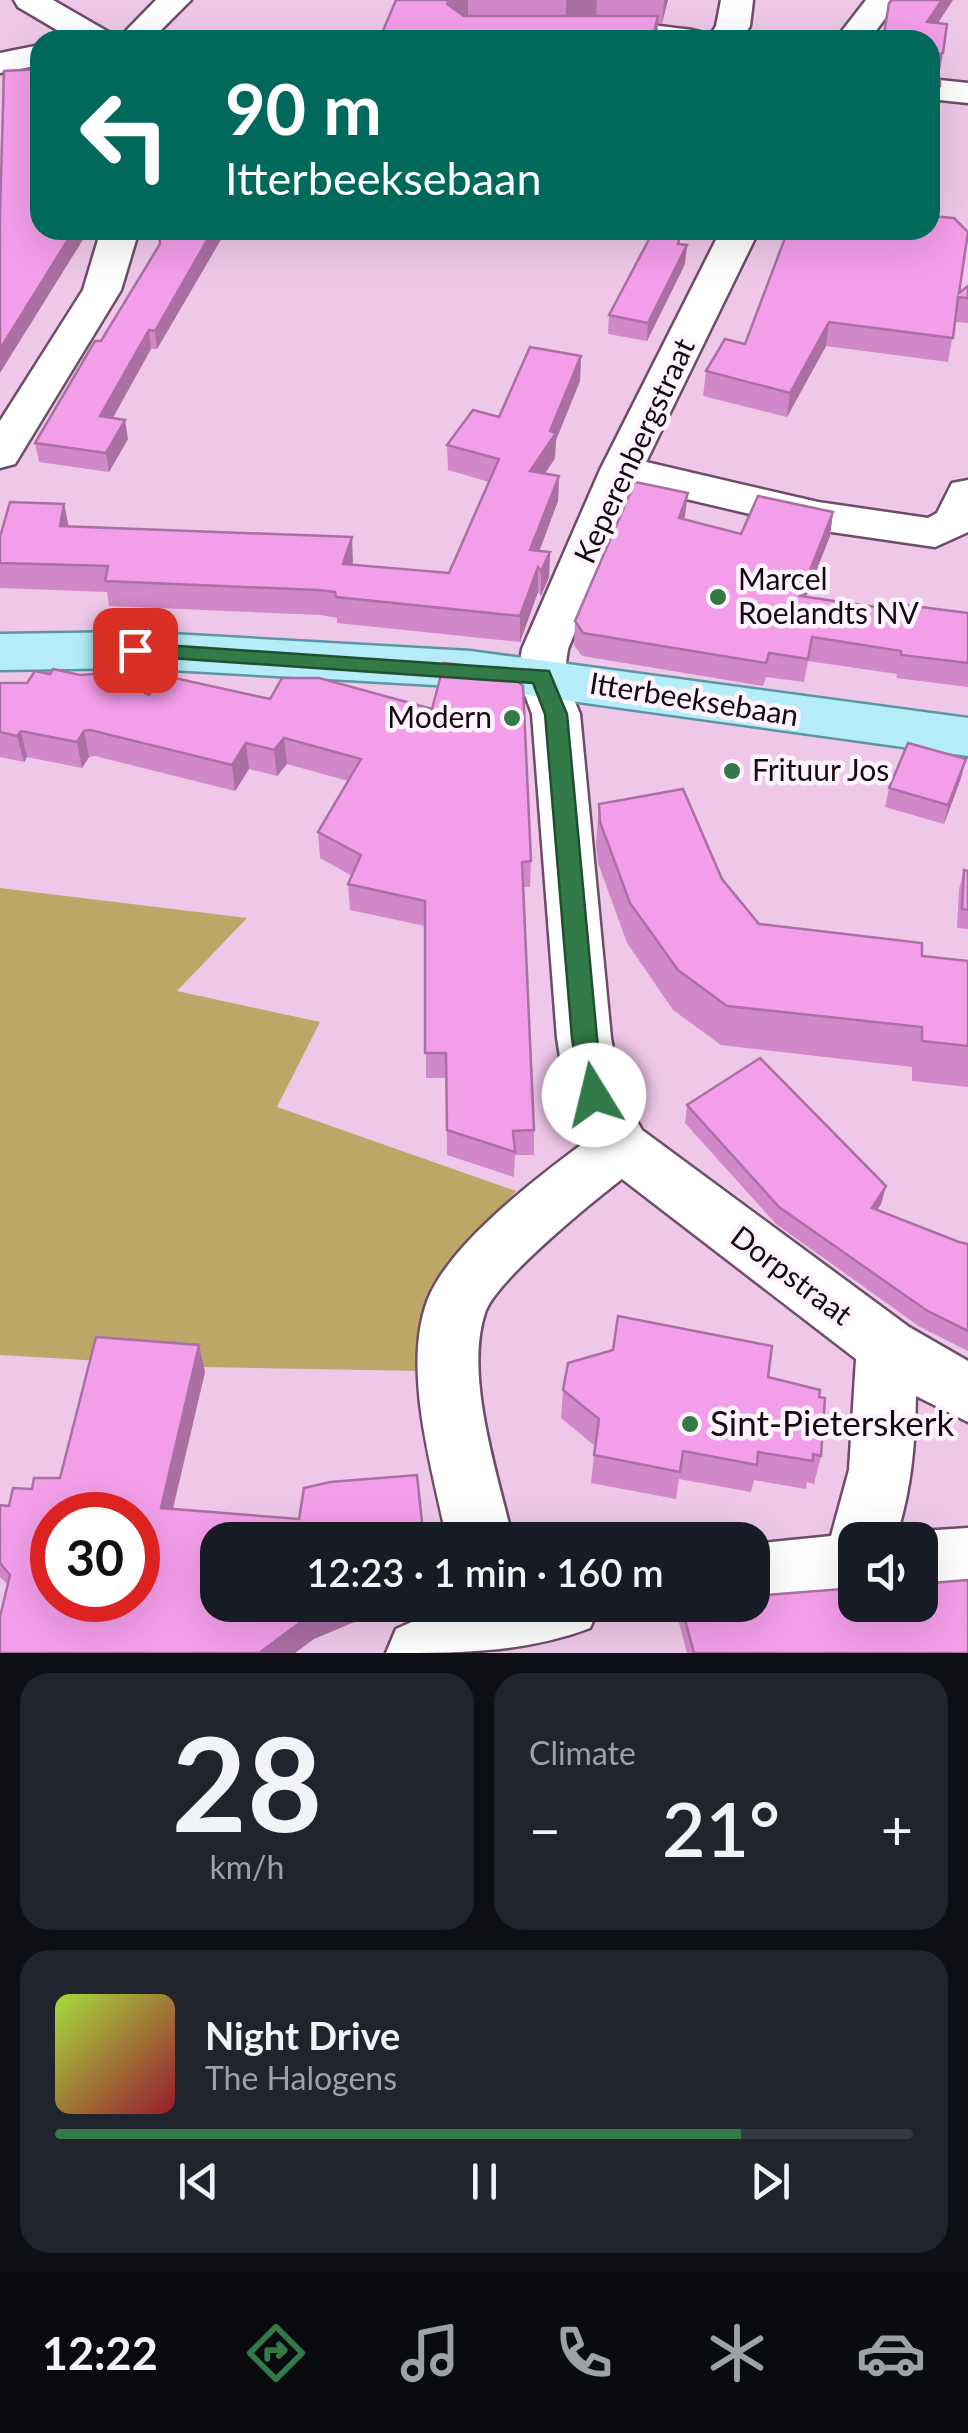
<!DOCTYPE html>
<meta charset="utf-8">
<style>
:root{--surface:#171b24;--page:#20242c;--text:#f1f3f6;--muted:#9ea1a6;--line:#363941;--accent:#327b48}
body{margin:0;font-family:Lato,sans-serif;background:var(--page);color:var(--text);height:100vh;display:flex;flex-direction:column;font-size:38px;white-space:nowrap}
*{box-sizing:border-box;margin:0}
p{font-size:32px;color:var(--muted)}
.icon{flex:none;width:55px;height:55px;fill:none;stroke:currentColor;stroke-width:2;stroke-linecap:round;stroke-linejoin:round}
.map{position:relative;height:1653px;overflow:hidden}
.drawer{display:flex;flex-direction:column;gap:20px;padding:20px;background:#0d0f14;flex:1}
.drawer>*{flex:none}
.guide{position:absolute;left:30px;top:30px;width:910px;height:210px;border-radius:30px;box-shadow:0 10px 40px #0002;background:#00695c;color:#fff;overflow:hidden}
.tools{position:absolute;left:838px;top:1522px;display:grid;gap:20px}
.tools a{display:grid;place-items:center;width:100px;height:100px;border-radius:20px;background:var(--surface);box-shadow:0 10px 40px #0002;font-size:50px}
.speed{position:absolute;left:30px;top:1492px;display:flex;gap:20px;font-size:50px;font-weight:700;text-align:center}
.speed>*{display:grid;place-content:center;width:130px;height:130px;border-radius:50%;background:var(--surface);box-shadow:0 10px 40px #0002;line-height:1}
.speed .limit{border:15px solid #d22;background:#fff;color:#111}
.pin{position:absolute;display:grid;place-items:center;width:85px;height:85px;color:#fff;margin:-42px;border-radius:20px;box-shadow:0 5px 15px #0006}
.me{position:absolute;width:110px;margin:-55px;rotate:351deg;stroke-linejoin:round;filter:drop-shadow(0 0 8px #0008)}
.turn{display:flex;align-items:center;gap:35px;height:210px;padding:0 30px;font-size:45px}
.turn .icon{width:130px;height:130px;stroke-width:2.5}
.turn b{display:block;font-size:70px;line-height:85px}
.big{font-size:75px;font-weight:600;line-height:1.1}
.drawer .tile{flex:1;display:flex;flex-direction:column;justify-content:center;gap:15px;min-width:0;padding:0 35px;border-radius:30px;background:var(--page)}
.drawer .dial{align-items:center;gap:0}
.dial b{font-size:130px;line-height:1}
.song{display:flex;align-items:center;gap:30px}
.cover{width:120px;height:120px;border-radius:15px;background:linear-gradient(135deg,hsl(80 70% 55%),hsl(350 70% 35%))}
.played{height:10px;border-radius:5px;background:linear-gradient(90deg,var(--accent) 80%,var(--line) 80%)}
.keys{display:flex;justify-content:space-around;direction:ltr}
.heat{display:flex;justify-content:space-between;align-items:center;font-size:55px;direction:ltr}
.drawer .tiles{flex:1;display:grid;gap:20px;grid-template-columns:1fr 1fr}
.tile:last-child{grid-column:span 2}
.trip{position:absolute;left:200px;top:1522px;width:570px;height:100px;border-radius:30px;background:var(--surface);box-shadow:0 10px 40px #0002;font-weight:600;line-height:100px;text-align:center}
.dock{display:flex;height:160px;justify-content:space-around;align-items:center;background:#090b0e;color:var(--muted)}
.dock .icon{width:70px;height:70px}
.dock .on{color:var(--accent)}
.dock b{font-size:45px;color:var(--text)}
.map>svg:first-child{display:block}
</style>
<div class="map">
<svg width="968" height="1653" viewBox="0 0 968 1653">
<rect width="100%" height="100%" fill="#efc8e9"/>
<path fill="#bca668" d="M0,888L247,918L177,991L320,1022L277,1107L516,1191L438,1282L423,1371L204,1367L0,1355Z"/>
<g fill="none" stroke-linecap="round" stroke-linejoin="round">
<defs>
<g id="minor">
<path d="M14,0H53L110,33L115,40H74L18,7Z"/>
<path d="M156,0H191L151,40H117Z"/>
<path d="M721,0H753L750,26L741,40H552C574,9 659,27 692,30L704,33L708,39L716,26Z"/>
<path d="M866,0H899L869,40H835Z"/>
<path d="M40,45V65L0,73V53Z"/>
<path d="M930,79L968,83V103L930,99Z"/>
<path d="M101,230H139L121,290L15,464L0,468V421L83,290Z"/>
<path d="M721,230H759L646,462L818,502L928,518L937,513L952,483L968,480V532L935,547L818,530L635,487L568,649L564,676L580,714L611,1038L621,1093L642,1130L909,1327L968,1361V1422L916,1396C915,1446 911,1493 895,1540H855V1597L752,1608L744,1605H752V1544L831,1536L849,1470L856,1359L622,1179C592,1202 495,1281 485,1313C464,1376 498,1476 513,1540H447C433,1471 401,1368 428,1299C451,1242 539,1176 589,1139L566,1095L557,1038L532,714L518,676L522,649L600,470Z"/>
<path d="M968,1528V1592L920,1595V1540H898L920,1531Z"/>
<path d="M450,1605H600L590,1628C525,1653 456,1653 386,1653L396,1629Z"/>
</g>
<path id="major" d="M135,632L470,651L968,718V756L470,687L135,668L0,670V634Z"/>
</defs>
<use href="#minor" stroke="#6d4d69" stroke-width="5"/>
<use href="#major" stroke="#5c95a5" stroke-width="5"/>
<use href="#minor" fill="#fff" fill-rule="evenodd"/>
<use href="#major" fill="#b4edf8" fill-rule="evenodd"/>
</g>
<g fill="#d188c8">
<path d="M396,0H668L662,23H658L657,40H379Z"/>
<path d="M159,230H236V235L223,236L157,349H151L113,418L128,439L109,472L39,462L35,443L101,341L160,244Z"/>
<path d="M788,230L959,293L968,286V323L955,322L948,362L826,346L787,417L703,396L706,371L745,344Z"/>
<path d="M680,244L685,264L647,341L608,334L609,315Z"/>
<path d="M581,356L580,381L556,440L555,458L545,474L559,476L558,501L539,551L550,552L549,577L541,596L538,592L520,642L337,623V618L320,615L109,606L107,592L0,588V537L64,504L69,527L352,537V565L449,573L489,482L448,470L447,445L499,417Z"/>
<path d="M833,512L830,536L806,597L904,611L968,613V687L896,678L897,674L808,661L804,682L766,677L763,686L582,656L574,645L575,621L685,516L684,519L741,534Z"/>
<path d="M0,683L149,695L270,699L531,861L530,887H523L534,1130V1155H515L514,1177L447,1155L446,1078H426L425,926L350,910L348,884L352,876L320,858L318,832L348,781L287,764L277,776L249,769L235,791L95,756L89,757L82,768L27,757L24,762L0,757Z"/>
<path d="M961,778L944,824L885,807L889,788Z"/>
<path d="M599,804L722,879L759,924L922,956L968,961V1087L912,1081V1067L721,1045L673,1010L627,943L598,863L596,845Z"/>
<path d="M964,870L968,871V929L957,928L959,889Z"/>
<path d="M687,1105L886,1186L881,1204L877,1210L959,1242L968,1244V1351L920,1327L776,1224L685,1123Z"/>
<path d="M199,1345L205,1372L173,1509L314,1639L8,1585L0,1577V1505L9,1506L32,1489L60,1478Z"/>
<path d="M613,1350L768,1377L819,1397L821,1456L814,1484L807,1482L806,1489L754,1480L751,1492L679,1479L676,1499L591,1483L595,1446L561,1418L563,1390Z"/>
<path d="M680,1605H752L968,1653H687L678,1619Z"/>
</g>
<g fill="#aa6fa3">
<path d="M449,0H468V17L453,22L447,4Z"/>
<path d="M566,0H597L596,17L566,26Z"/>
<path d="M664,0H668L662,23Z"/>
<path d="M942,0H953L927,40V22Z"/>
<path d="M658,16L657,40H652Z"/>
<path d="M943,53L939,76L930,78V56Z"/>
<path d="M940,86L936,109L930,118V102Z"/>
<path d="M74,230H84V238L0,373V349Z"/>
<path d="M213,230H222L223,236L157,349L155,331Z"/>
<path d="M687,245L685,264L647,341L648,323Z"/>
<path d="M829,322L826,346L787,417L790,393Z"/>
<path d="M149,330L151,349L103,435L100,416Z"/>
<path d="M581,356L580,381L556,440L555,458L530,496V471L550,431Z"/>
<path d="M125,420L128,439L109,472L106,453Z"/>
<path d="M559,476L558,501L530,576V550Z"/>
<path d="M688,493L685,516L677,541L679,518Z"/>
<path d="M64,504L69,529L60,526Z"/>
<path d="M833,512L830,536L797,620L800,596Z"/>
<path d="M352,537L353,562L345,590L343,564Z"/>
<path d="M550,552L549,577L541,596V571Z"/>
<path d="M538,567V592L520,642V616Z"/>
<path d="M21,731L27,757L24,762L17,736Z"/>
<path d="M84,731L89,757L82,768L77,742Z"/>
<path d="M284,738L287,764L277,776L274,750Z"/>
<path d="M246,743L249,769L235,791L232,765Z"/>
<path d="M966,759L961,778L944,824L948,805Z"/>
<path d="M886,1186L881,1204L867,1225L872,1208Z"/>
<path d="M199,1345L205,1372L167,1533L161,1508Z"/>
<path d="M335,1605H395L314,1639L295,1653H259L310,1615Z"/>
</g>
<g fill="#f39ee9" stroke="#aa6fa3" stroke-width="2.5" fill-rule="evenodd">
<path d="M396,0H449L447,4L464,16H658L652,40H379Z"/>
<path d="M892,0H942L927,22L947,24L943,53L930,56V76L940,80V86L930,102V40H883L889,3Z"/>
<path d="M40,69V230H74L0,349V214L4,71Z"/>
<path d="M930,216L954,218L968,232L959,293L968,286V298L958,297L953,338L829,322L790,393L706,371L725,339L745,344L788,230H930Z"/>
<path d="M159,230H213L155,331L149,330L100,416L125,420L106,453L35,443L95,341H101L160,244Z"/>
<path d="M654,230H681L678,244L687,245L648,323L609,315Z"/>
<path d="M530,347L581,356L550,431L556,433L530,471L559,476L530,550L550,552L541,571L538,567L520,616L336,597L335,592L318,590L105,581L108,566L0,563V537L10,502L64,504L60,526L352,537L343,564L449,573L499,459L447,445L473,410L499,417Z"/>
<path d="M635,482L688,493L679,518L741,534L758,496L833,512L800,596L904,611L905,605L968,613V663L901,655V651L812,637L808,659L769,653L766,663L583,633L575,621Z"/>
<path d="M444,663L506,670L523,686L531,861L522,862L534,1130L513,1131L515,1152L447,1130L446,1053H425V901L348,884L361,855L318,832L361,759L284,738L274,750L246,743L232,765L90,730L84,731L77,742L21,731L17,736L0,732V683H27L35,671L50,674L53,669L80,675L109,673L149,695L161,675L270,699L282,678H319L432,709Z"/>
<path d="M908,743L966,759L948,805L889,788Z"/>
<path d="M683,789L722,879L759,924L922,943V956L968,961V1046L922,1041V1027L727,1006L678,970L630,903L600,822L599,804Z"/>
<path d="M964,870L968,871V910L962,909Z"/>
<path d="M760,1058L886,1186L872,1208L959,1242L968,1244V1331L926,1310L779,1207L687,1105Z"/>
<path d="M618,1316L772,1346L768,1377L820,1390L819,1397L825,1398L821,1456L813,1454V1461L758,1452L757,1465L683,1451L680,1472L594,1455L599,1419L563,1390L568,1363L613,1350Z"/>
<path d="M96,1337L199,1345L161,1508L299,1519L304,1488L330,1482L417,1475L424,1540H218V1605H335L310,1615L259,1653H0V1617L10,1575L0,1563V1505L9,1506L13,1488L32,1489L34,1478H60ZM52,1515H138V1600H52Z"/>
<path d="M968,1580V1653H694L681,1605H752V1596L855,1588V1605H920V1584Z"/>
</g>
<path fill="#327b48" stroke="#20502f" stroke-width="2.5" d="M135,643L549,671L567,714L597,1038L606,1095L603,1102L594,1105L585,1102L581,1095L572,1038L545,714L533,683L127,655L124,650Z"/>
<g fill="#327b48" stroke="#fff3fd" stroke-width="4">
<circle cx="718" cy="597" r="10"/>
<circle cx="512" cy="718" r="10"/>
<circle cx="732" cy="771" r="10"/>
<circle cx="690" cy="1424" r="10"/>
</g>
<g text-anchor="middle" stroke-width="9" stroke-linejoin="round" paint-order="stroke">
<g font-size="30" fill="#150914" stroke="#fff3fd">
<text transform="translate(635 451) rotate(-65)" y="10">Keperenbergstraat</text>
<text transform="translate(694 700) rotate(9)" y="10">Itterbeeksebaan</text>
<text transform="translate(791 1276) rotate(37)" y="10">Dorpstraat</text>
</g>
<g font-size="30" fill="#150914" stroke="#fff3fd" text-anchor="start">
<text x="738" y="590">Marcel<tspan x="738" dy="34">Roelandts NV</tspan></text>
<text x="492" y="728" text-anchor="end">Modern</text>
<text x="752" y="781">Frituur Jos</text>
</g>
<g font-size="35" fill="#150914" stroke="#fff3fd" text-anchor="start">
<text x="710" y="1436">Sint-Pieterskerk</text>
</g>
</g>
</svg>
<div class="tools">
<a><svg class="icon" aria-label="sound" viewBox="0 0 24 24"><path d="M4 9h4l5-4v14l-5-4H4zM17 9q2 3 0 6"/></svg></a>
</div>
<div class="speed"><div class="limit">30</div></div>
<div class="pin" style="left:135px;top:650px;background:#d93025"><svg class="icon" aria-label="arrive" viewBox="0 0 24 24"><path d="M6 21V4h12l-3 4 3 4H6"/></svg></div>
<svg class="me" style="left:594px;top:1095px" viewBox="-20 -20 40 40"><circle r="19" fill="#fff"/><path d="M0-13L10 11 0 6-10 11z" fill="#327b48"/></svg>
<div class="trip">12:23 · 1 min · 160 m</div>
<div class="guide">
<div class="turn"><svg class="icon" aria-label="left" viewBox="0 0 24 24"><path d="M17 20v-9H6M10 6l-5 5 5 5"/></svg><div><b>90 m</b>Itterbeeksebaan</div></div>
</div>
</div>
<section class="drawer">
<div class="tiles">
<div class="tile dial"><b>28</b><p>km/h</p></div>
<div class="tile"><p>Climate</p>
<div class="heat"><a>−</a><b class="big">21°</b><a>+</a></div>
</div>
<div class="tile">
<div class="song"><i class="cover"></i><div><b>Night Drive</b><p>The Halogens</p></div></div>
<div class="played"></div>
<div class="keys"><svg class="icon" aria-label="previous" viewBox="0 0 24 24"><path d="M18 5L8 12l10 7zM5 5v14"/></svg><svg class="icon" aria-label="pause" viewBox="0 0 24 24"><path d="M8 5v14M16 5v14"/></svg><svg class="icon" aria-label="next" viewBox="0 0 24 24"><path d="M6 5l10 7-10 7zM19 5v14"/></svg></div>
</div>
</div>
</section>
<nav class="dock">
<b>12:22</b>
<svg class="icon on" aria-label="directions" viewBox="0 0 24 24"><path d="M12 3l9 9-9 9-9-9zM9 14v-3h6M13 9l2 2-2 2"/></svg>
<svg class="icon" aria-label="music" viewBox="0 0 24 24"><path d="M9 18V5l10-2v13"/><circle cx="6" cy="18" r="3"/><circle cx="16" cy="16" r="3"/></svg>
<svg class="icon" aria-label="phone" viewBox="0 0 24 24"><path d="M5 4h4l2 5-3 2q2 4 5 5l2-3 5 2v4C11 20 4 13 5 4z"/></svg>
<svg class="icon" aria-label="climate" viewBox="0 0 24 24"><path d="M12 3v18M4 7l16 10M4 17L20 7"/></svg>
<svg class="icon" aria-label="car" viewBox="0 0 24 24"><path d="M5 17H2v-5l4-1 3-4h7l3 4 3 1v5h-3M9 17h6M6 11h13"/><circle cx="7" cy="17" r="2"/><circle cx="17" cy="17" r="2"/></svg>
</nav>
